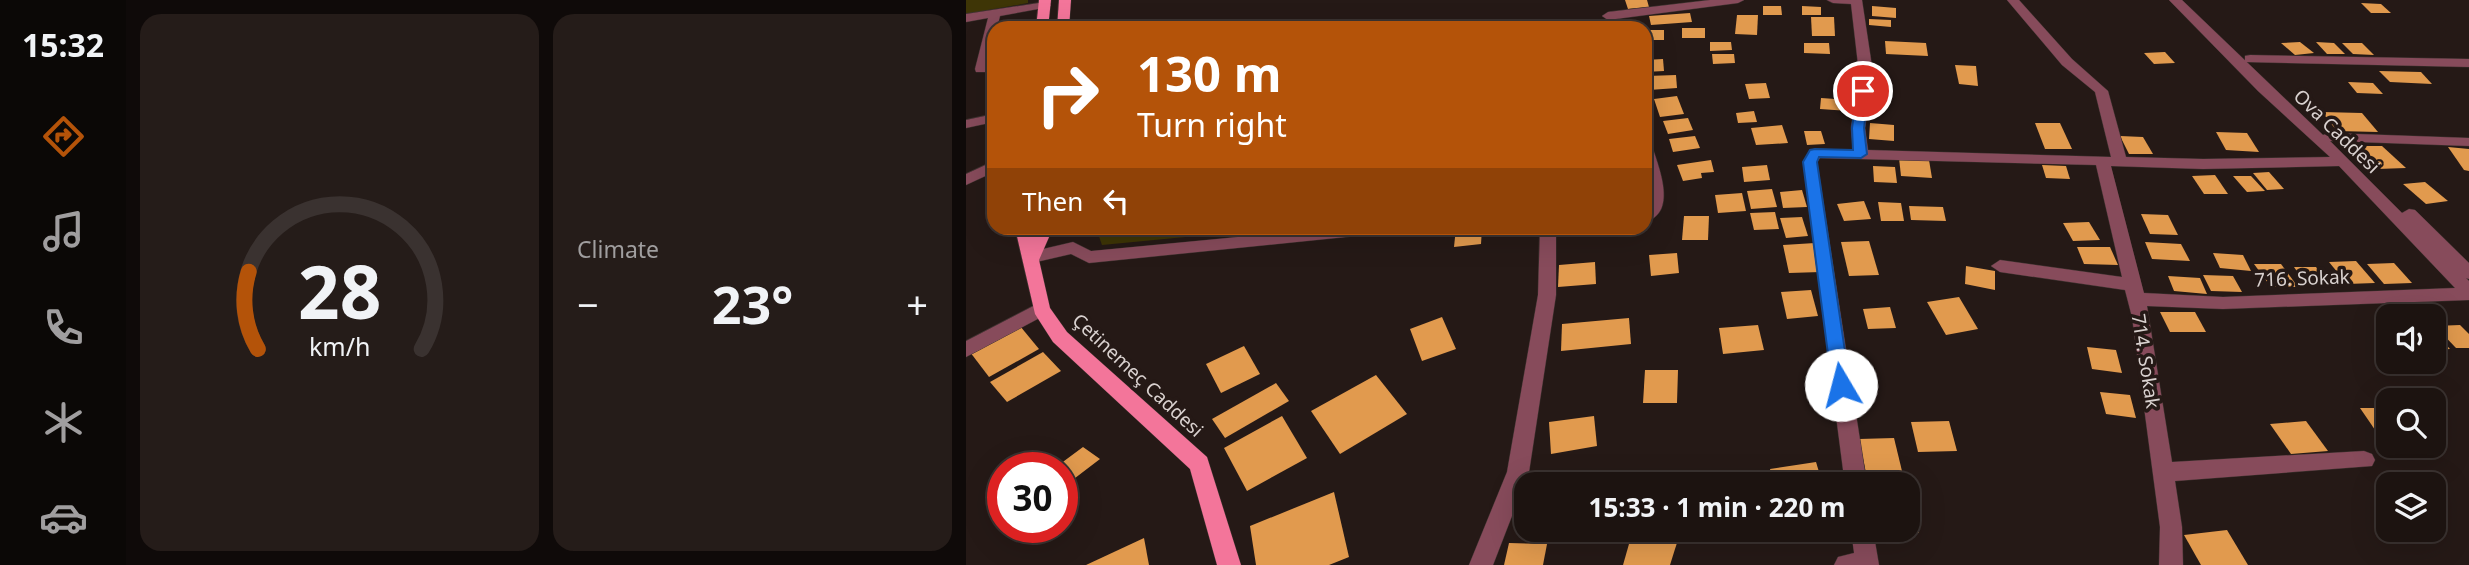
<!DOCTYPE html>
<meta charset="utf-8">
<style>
:root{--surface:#1c1310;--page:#251c19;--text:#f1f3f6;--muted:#a09e9f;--line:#3a3230;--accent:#b45309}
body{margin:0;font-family:"Noto Sans",sans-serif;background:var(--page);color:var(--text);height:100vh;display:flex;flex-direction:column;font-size:26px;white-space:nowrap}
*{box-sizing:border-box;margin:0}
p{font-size:23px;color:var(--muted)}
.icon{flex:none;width:38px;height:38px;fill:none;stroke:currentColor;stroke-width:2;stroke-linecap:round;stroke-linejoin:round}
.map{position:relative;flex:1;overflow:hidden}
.panel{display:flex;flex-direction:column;gap:14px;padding:14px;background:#0f0a09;width:840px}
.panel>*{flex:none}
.hud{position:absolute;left:21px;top:21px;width:665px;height:214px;border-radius:21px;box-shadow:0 7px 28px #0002,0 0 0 2px var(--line);background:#b45309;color:#fff;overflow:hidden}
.tools{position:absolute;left:1410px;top:304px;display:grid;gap:14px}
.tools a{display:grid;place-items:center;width:70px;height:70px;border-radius:14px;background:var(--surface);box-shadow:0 7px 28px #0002,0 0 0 2px var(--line);font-size:35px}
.speed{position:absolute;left:21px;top:452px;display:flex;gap:14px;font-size:35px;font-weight:700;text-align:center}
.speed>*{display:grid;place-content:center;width:91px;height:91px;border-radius:50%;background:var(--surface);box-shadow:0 7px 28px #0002,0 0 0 2px var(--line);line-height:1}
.speed .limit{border:10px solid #d22;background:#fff;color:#111}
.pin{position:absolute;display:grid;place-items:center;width:60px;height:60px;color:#fff;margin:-30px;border:4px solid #fff;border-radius:50%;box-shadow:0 2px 7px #0007}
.me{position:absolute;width:77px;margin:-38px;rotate:352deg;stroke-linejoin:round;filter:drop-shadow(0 0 5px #0008)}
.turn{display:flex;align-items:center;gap:24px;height:147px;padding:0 35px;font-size:32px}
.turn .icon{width:91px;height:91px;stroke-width:2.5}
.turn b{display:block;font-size:49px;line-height:60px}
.then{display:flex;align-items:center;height:66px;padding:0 35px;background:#0003;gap:14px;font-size:26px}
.big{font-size:52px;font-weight:700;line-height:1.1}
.panel .widget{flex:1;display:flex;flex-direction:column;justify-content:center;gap:10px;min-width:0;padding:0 24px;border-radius:21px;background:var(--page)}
.panel .dial{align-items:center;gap:0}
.dial svg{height:182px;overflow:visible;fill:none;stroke:var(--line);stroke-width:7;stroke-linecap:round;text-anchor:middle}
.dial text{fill:var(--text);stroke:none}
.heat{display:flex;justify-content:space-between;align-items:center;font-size:38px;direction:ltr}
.panel .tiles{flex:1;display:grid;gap:14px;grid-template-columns:repeat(2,1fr)}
.trip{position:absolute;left:548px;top:472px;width:406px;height:70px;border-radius:21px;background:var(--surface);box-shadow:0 7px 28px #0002,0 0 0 2px var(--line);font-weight:700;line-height:70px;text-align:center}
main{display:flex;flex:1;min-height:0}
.dock{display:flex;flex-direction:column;width:126px;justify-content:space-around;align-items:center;background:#0b0806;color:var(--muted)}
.dock .icon{width:49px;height:49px}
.dock .selected{color:var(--accent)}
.dock b{font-size:32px;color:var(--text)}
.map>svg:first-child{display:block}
</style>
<main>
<nav class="dock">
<b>15:32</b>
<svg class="icon selected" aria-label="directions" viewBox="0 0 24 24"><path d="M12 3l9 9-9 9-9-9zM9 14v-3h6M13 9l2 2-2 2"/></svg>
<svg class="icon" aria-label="music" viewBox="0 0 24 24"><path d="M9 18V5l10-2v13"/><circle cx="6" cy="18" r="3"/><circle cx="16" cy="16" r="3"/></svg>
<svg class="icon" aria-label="phone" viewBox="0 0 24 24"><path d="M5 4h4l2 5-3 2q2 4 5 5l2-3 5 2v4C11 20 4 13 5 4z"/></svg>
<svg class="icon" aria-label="climate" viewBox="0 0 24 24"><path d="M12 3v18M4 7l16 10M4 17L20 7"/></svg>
<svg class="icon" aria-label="car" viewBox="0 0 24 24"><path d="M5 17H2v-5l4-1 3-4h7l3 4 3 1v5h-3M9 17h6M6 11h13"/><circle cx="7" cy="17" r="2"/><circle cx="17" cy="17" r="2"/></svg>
</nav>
<section class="panel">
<div class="tiles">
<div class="widget dial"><svg viewBox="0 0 100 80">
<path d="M14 69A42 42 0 1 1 86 69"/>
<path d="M14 69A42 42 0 0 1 10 35" stroke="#b45309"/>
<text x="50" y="56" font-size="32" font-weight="700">28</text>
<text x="50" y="72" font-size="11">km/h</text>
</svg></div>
<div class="widget"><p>Climate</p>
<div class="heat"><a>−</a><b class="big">23°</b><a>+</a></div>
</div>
</div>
</section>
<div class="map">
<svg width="1503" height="565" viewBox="0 0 1503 565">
<rect width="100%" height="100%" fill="#251916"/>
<g fill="#3e3506">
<path d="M0,0H62V3L0,14Z"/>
<path d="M130,228H314L136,245Z"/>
</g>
<g fill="#e19a4e">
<path d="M659,0H681L683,7L662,9Z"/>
<path d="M1395,3L1415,4L1425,13H1405Z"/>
<path d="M797,6H815L816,15H797Z"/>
<path d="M836,6L855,7V15H836Z"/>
<path d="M906,6L930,8V18L906,16Z"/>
<path d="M724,13L726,22L685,25L683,16Z"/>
<path d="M771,15H792L791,35L769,34Z"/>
<path d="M845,17H868L869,36H846Z"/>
<path d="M903,19L925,20V27L903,25Z"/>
<rect x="716" y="28" width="23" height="10"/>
<rect x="679" y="30" width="19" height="10"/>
<path d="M919,41L960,43L962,56L920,54Z"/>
<path d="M744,42H765L766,50L744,51Z"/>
<path d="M1334,42L1348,53L1329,55L1315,43Z"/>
<path d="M1350,42L1368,43L1379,54H1361Z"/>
<path d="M838,43H863L864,54L838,53Z"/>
<path d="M1376,43H1396L1408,55L1387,54Z"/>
<path d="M1199,52L1209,63L1188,64L1178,53Z"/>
<path d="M746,54H768L769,63L747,64Z"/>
<path d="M697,59L698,71L679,72V60Z"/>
<path d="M989,65L1010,66L1012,86L993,84Z"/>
<path d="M1413,71L1455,72L1466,84L1424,82Z"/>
<path d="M710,75L711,88L683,90L681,76Z"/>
<path d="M1382,82L1407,83L1417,94L1391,93Z"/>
<path d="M800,83L804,98L783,99L779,84Z"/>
<path d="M711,96L718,114L694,117L688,99Z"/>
<path d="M855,98L884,100L883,111L854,109Z"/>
<path d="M788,111L791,122L772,123L770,113Z"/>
<path d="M1356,112L1396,113L1412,132L1371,131Z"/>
<path d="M722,118L727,130L702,134L697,121Z"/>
<path d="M904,123L928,125V141L903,139Z"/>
<path d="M1069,123H1094L1106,149H1079Z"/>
<path d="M816,125L822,143L790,145L785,128Z"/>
<path d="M838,131H855L859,144L841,145Z"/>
<path d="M1250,132L1281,133L1293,152L1260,150Z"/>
<path d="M729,136L734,148L707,152L703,139Z"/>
<path d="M1154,136L1177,137L1187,154H1163Z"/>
<path d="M1388,146H1416L1440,168L1411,169Z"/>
<path d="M1482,147L1503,149V171L1498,170Z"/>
<path d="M933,158L963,160L966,178L935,176Z"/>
<path d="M745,160L748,172L735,173L736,178L717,181L711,165Z"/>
<path d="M801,165L804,180L778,182L776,167Z"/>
<path d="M1076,165L1100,166L1104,179L1080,178Z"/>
<path d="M907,166L929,167L931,183L908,182Z"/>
<path d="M1303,172L1318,189L1301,190L1287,173Z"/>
<path d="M1249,175L1262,194H1238L1226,176Z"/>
<path d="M1267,176H1285L1299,191L1281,192Z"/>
<path d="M1459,182L1482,201L1460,204L1437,184Z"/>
<path d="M806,189L811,207L785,209L781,191Z"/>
<path d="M836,190L841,207L817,208L814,192Z"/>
<path d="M776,193L780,211L752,213L749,195Z"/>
<path d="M898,201L905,219L878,221L871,204Z"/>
<path d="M912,202L935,203L938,221H915Z"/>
<path d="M943,206L977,207L980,221L945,220Z"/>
<path d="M809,212L813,229L788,230L784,213Z"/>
<path d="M1175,214L1202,215L1212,235L1184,234Z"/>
<path d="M718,216H743L742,240H716Z"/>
<path d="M836,217L842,236L820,238L814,218Z"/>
<path d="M1123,222L1134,240L1107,241L1097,223Z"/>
<path d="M490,228H516L515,244L488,247Z"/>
<path d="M903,241L913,275L883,276L875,242Z"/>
<path d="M1179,242L1215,244L1224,261L1186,259Z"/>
<path d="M849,243L855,272L823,273L817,245Z"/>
<path d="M1111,247H1144L1152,265L1118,264Z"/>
<path d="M711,253L713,273L685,276L683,255Z"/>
<path d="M1247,253L1277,255L1285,271L1254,268Z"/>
<path d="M1390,261L1409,283L1381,284L1363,262Z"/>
<path d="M629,262L630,284L592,287L593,265Z"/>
<path d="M1428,263L1446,283L1418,284L1401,264Z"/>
<path d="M1288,264H1315L1332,287H1305Z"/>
<path d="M1000,266L1029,271V290L999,284Z"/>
<path d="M1328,267H1350L1363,286H1341Z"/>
<path d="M1237,275L1267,276L1276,292L1245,291Z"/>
<path d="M1202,276L1234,278L1241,294L1208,291Z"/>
<path d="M845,290L852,316L821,319L815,292Z"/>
<path d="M993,297L1012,329L980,335L961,302Z"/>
<path d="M924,307L930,328L902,329L897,309Z"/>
<path d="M1194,312H1229L1240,332H1204Z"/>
<path d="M476,317L490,349L456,361L444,329Z"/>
<path d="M663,318L665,344L595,351L596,324Z"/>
<path d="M792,325L798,350L757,354L753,328Z"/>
<path d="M1494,325L1503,334V348H1490L1469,326Z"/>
<path d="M54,326L73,349L23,377L4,352Z"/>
<path d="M1423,328V347L1408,329Z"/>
<path d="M1468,332L1484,349L1468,350Z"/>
<path d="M278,346L294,374L255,393L240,364Z"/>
<path d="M1121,347L1150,350L1156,373L1126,369Z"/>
<path d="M77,352L95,371L41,402L24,382Z"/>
<path d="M679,370H712L711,403H677Z"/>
<path d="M410,375L441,414L374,454L345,411Z"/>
<path d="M310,383L323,401L259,438L246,419Z"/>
<path d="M1134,392L1164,395L1170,418L1140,414Z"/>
<path d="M1394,408H1423V443H1418Z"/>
<path d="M316,416L341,458L281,491L258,448Z"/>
<path d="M628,416L631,446L585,454L583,422Z"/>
<path d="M983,421L991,451L952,452L945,422Z"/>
<path d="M1340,421L1362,451L1325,454L1304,424Z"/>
<path d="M928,438L936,471L900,473L893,439Z"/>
<path d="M117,447L134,459L96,488V467H90Z"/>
<path d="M850,462L857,485H808L804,469Z"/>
<path d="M368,492L383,557L363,565H290L284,526Z"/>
<path d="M942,497H946L953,533L912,534V530H942Z"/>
<path d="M667,530H715L704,565H657Z"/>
<path d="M1261,530L1282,565H1235L1218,535Z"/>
<path d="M178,538L183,565H120Z"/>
<path d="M543,543L581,544L577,565H538Z"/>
</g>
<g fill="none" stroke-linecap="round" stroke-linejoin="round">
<defs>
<g id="minor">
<path d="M744,0H778L772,3L642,20L636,16L642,12Z"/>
<path d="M861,0H896L907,73L899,128L902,150L1145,157L1129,92L1096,65L1041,0H1053L1106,59L1142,91L1160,157L1237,159L1364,157L1292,91L1203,0H1216L1357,135L1363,133L1503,138V146L1364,141L1436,213L1443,209L1449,210L1503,263V279L1500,278L1503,281V300L1257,309L1181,306L1206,462L1398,451L1406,454L1409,460L1406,466L1209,481L1216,527L1217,565H1193L1194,527L1166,317L1159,290L1034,272L1025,266L1034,260L1156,277L1130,165L854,158L851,162L901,485H879L837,162L844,150L849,149L887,150L885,128L893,73L885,4L867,3ZM1145,166L1237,169L1373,166L1489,288L1257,297L1178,293Z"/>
<path d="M79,2L85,5L83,7L34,16L31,28H28V42L21,69L20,72H10L9,69L22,18L0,22V14Z"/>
<path d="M1284,55L1503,59V67L1279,62V56Z"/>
<path d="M28,114V122L0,128V120Z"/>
<path d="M679,142L686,146C693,168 712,213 679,222L682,184L679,172Z"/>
<path d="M28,161V172L0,185V174Z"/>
<path d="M368,228H427L419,233L123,263L105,254L66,263L58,257L60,253L107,242L125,251Z"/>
<path d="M574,228H590V295L563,472L527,565H503L541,472L572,295Z"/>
<path d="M75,302L81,304L84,309L81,314L0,357V341Z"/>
<path d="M885,530H907L913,565H868L872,557L888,553Z"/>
</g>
<g id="major">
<path d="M73,0H85L82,28H70Z"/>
<path d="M93,0H105L103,28H91Z"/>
<path d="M49,228H65L67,236L71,228H87L73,260L84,308L101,332L241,457L275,565H251L224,469L87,342L69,314Z"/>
</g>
</defs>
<use href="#minor" stroke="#3e3330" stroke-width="1"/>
<use href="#major" stroke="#3e3330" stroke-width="1"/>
<use href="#minor" fill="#874b5b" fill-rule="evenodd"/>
<use href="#major" fill="#f3759a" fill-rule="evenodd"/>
</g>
<path fill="#1a73e8" stroke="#114b97" stroke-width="2" d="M897,87L903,91L898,128L901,154L895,158L853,157L851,162L884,385L875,392L866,385L837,162L844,150L849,149L887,150L886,128L891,91Z"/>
<g text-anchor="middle" stroke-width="7" stroke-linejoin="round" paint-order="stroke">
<g font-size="19" fill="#d9d1cf" stroke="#251916">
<text transform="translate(1371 131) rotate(44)" y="7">Ova Caddesi</text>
<text transform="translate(1336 278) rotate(-2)" y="7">716. Sokak</text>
<text transform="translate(1180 361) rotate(81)" y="7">714. Sokak</text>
<text transform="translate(172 375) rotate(43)" y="7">Çetinemeç Caddesi</text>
</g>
</g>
</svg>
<div class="tools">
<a><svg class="icon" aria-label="sound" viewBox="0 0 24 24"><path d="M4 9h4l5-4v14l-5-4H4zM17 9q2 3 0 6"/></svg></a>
<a><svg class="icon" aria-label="search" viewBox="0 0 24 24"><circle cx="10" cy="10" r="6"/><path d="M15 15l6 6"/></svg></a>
<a><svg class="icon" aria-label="layers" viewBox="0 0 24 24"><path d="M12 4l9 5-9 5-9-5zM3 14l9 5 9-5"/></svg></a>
</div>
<div class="speed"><div class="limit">30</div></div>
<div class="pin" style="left:897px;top:91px;background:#d93025"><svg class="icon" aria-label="arrive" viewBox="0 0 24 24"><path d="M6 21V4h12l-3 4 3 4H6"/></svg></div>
<svg class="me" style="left:875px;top:385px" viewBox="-20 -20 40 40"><circle r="19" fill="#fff"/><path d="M0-13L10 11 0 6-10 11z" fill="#1a73e8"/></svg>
<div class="trip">15:33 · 1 min · 220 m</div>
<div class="hud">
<div class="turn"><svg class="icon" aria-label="right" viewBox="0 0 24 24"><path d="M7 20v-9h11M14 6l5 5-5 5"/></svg><div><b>130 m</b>Turn right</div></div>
<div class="then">Then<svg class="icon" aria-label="left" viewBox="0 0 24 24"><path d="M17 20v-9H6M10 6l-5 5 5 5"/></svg></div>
</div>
</div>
</main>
